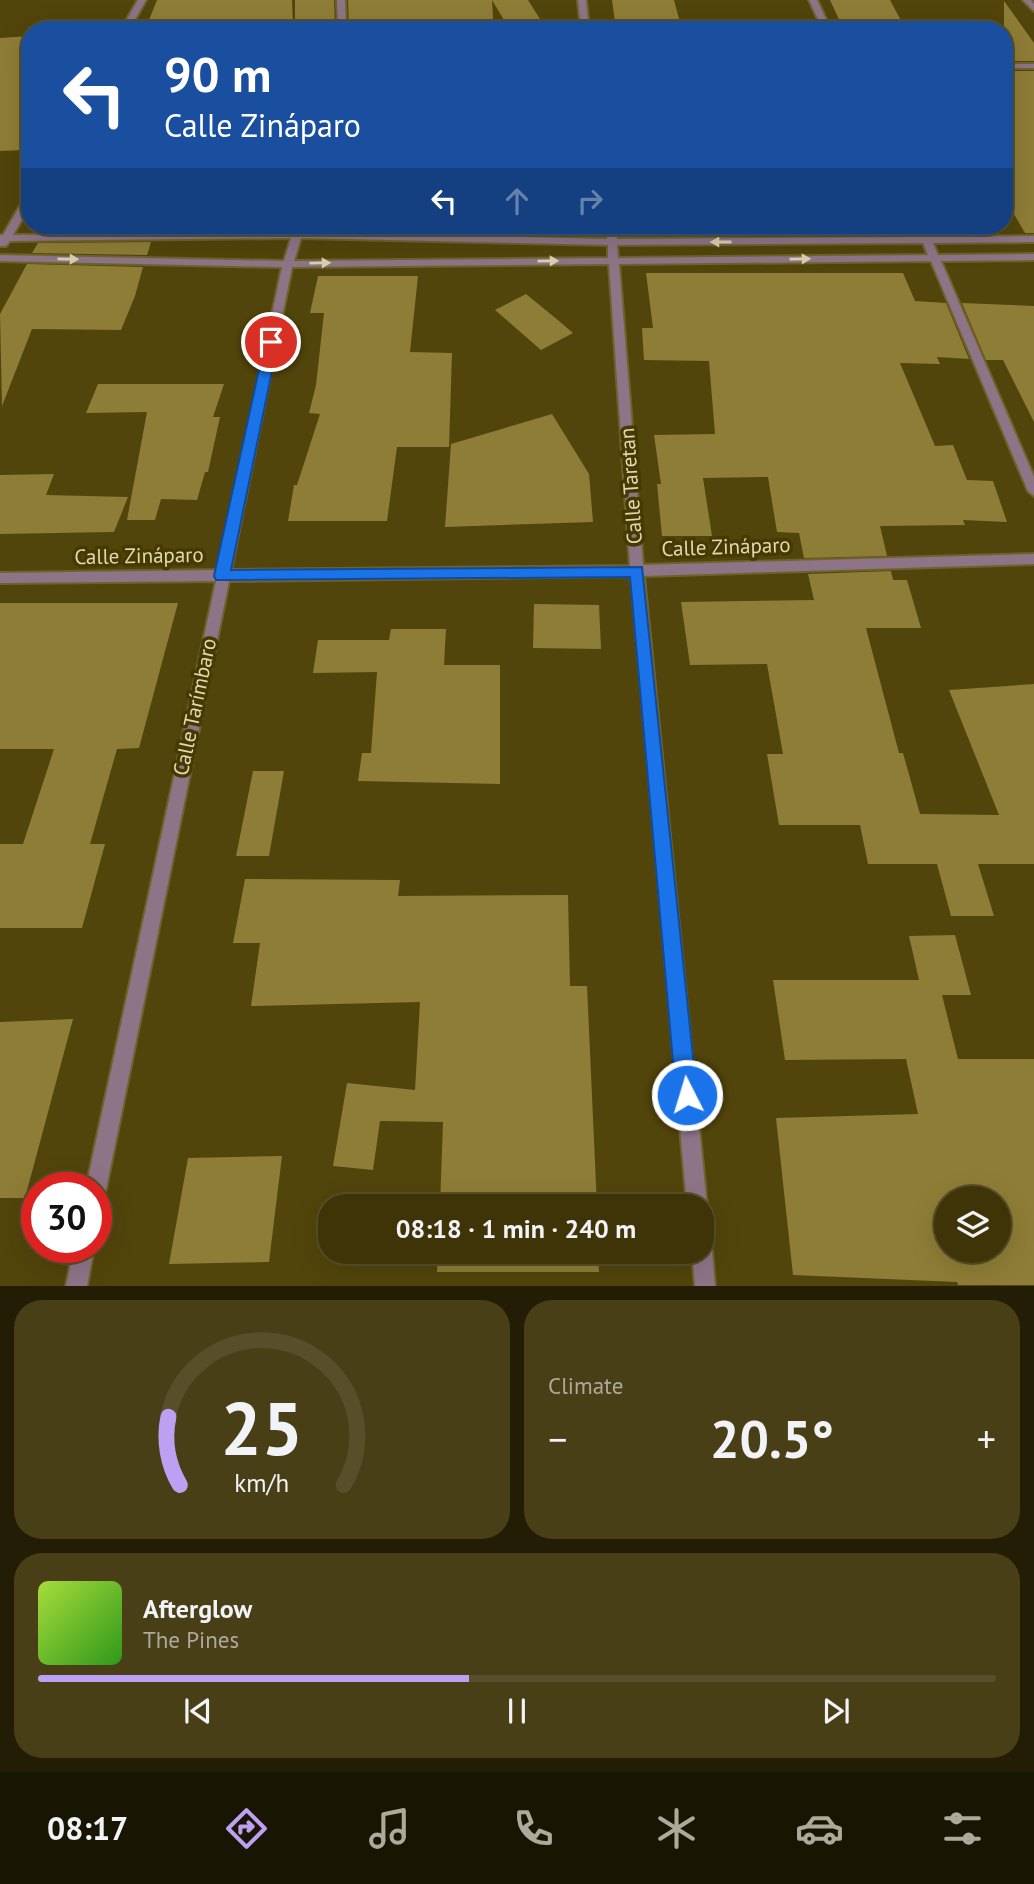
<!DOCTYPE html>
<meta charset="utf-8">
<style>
:root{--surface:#3e3408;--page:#493f16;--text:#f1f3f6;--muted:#adaa9c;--line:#574f29;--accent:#bca0f2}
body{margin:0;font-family:"PT Sans",sans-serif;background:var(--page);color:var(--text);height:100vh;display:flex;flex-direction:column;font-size:26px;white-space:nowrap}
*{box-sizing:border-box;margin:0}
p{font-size:23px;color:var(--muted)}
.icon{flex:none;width:38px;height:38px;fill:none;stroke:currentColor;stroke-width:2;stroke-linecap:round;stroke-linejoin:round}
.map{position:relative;height:1286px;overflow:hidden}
.drawer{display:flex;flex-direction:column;gap:14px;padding:14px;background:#221d04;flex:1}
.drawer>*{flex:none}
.guide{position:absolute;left:21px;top:21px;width:992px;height:214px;border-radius:28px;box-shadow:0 7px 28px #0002,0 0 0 2px var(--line);background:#1a4fa0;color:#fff;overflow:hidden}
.tools{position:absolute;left:934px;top:1186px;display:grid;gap:14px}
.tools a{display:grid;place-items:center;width:77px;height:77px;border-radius:50%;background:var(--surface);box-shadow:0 7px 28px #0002,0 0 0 2px var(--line);font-size:35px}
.speed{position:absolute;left:21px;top:1172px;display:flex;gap:14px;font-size:35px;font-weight:700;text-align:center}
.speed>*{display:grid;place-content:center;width:91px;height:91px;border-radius:50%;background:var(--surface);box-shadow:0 7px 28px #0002,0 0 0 2px var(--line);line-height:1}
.speed .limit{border:10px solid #d22;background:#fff;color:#111}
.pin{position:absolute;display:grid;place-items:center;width:60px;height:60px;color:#fff;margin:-30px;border:4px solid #fff;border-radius:50%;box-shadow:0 2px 7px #0007}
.me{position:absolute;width:77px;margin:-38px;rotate:355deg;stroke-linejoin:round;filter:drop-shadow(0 0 5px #0008)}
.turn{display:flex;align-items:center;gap:24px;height:147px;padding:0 28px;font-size:32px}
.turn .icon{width:91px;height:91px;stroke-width:2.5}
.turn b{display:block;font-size:49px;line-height:60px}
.lanes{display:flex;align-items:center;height:66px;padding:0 28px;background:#0003;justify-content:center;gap:35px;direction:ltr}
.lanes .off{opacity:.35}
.big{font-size:52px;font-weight:600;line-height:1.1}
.drawer .card{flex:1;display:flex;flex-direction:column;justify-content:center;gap:10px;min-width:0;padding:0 24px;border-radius:28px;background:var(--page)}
.drawer .dial{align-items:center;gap:0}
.dial svg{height:182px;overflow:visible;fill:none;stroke:var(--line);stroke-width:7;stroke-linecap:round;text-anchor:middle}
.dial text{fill:var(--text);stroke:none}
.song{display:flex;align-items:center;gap:21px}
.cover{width:84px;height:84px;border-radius:10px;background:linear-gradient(135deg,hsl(80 70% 55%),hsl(110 70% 35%))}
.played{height:7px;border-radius:4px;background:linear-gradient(90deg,var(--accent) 45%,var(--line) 45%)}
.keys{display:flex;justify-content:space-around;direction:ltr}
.heat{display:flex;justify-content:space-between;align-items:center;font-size:38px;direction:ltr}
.drawer .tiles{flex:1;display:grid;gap:14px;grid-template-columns:1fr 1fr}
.card:last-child{grid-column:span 2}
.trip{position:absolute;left:318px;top:1194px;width:396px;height:70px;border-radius:28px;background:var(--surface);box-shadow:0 7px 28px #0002,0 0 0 2px var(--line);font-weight:600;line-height:70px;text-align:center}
.tab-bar{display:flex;height:112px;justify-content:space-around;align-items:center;background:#191503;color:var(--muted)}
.tab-bar .icon{width:49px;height:49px}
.tab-bar .selected{color:var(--accent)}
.tab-bar b{font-size:32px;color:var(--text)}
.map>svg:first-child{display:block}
</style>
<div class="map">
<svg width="1034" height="1286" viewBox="0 0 1034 1286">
<rect width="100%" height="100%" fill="#52450b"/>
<g fill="#8e7d36" fill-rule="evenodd">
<path d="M157,0H292L293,25L145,30Z"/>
<path d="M295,0H334L335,29L295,30Z"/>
<path d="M348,0H492L493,19L406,30H380L378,25L349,28Z"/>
<path d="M492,0H528L547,30H510Z"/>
<path d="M612,0H674L682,30H616Z"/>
<path d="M830,0H890L905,28H843Z"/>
<path d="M1004,1L1034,43V61H1004Z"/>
<path d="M30,36V136L24,150L0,151V38Z"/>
<path d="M1004,71H1034V233H1025L1004,197Z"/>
<path d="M47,226H156L155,231L44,232Z"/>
<path d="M151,242L147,255L32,253L38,243Z"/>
<path d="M27,264L143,267L135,296L121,330L32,329L2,406L0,314Z"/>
<path d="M646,273H903L915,301L946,303L969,359L937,357L940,364L900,363L935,446L953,445L967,480L993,481L1007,522L963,520L965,525L880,526L887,556L804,558L799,533L777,532L768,477L703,478L712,536H662L657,484H661L654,435L715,434L709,361L644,360L642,328H653Z"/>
<path d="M318,276H418L410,352L452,353L449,447H397L387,521H288L294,485H297L320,414L309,413L316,385L324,313H310Z"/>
<path d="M526,294L559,321L573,333L541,350L495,310Z"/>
<path d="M962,303L1034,306V422L1003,360H986Z"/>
<path d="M98,384H224L213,417H220L208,472H205L197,500L161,499L155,520H127L147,412L86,413Z"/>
<path d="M552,414L589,474L593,522L445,527L451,444Z"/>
<path d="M54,474L46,495L128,497L114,532L0,534V475Z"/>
<path d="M891,571L893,580H907L921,628H866L899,753H903L920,814L999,815L949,690L1034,684V864H978L994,916H951L937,864H868L860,825H779L767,754H783L767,664L690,665L681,602L814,600L808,574Z"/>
<path d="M0,603H178L139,748L117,749L90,844H105L82,928H0V844H23L54,749H0Z"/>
<path d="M534,604L599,605L601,649L533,648Z"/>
<path d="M391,629H446L444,665H500V784L358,781L362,753H371L377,672L313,673L318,640H389Z"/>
<path d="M253,771H284L269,856H236Z"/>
<path d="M245,879L400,880L398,896L568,895L570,986H587L597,1206H440L443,1122L380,1121L373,1170L333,1166L347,1083L415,1090L420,1002L251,1006L260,943H233Z"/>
<path d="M955,935L971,995H942L958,1059H1034V1285H958L957,1282L793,1275L776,1118L918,1114L906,1059L785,1060L773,980H919L909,936ZM947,1199H999V1251H947Z"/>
<path d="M73,1019L25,1198H0V1022Z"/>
<path d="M282,1156L269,1262L169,1264L188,1158Z"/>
<path d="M438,1251H598L599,1272H437Z"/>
</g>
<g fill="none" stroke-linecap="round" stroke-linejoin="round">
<defs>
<g id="minor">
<path d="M138,0H146L129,30H121Z"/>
<path d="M337,0H345L346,30H338Z"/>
<path d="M578,0H586L589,30H581Z"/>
<path d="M809,0H817L831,30H823Z"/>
<path d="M1023,0H1031L1034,4V11Z"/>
<rect x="1004" y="64" width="30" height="4"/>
<path d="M30,194V206L13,235L293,232L295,226H303L302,232L607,239L606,226H616L617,239L921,237L916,226H926L930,237L1034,236V242L933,243L938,255L1034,254V260L941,261L1034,477V496L1028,491L931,261L619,264L643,565L1034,554V564L644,576L707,1206L704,1213L702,1214V1206H687L631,576L229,581L106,1189L103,1196L96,1199V1188H86L216,581L0,583V573L218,570L282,267L0,261V255L284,261L291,238L10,241L6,246H0V235H3L25,197ZM301,238L608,245V258L294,261ZM923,243L928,255L618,258L617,245ZM609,264L630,566L231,570L292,267Z"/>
<path d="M702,1241L709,1244L712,1251L715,1286H695L692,1251H702Z"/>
<path d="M74,1248H94L87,1286H66Z"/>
</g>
</defs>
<use href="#minor" stroke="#6f632d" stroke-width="4"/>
<use href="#minor" fill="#8e7487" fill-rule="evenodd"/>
</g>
<defs><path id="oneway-solid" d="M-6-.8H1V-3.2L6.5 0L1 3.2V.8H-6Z" transform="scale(1.75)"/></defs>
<g fill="#d9cfb1">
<use href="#oneway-solid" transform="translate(721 242) rotate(180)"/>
<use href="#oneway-solid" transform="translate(68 259) rotate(1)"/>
<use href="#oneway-solid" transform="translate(800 259) rotate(-1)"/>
<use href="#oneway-solid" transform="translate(548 261) rotate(-1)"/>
<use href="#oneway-solid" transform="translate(320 263) rotate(-1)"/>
</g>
<path fill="#1a73e8" stroke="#114b97" stroke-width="2" d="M271,338L278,342L231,570L642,567L697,1095L694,1103L687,1106L679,1103L676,1095L630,577L216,580L214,576L265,342Z"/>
<g text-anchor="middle" stroke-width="7" stroke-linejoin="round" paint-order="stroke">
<g font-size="21" fill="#e1d9b6" stroke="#473a00">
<text transform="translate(631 486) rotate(-94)" y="7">Calle Taretan</text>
<text transform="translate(726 547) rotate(-2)" y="7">Calle Zináparo</text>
<text transform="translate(139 556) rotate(-1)" y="7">Calle Zináparo</text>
<text transform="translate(195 707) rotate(-78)" y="7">Calle Tarímbaro</text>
</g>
</g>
</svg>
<div class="tools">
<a><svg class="icon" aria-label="layers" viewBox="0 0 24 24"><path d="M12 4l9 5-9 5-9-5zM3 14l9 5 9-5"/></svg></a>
</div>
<div class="speed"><div class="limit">30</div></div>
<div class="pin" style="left:271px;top:342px;background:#d93025"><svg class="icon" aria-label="arrive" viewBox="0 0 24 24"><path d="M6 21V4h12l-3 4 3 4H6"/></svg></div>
<svg class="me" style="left:687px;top:1095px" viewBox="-20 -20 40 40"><circle r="17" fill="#1a73e8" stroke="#fff" stroke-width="3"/><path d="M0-11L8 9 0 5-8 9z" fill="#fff"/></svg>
<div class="trip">08:18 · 1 min · 240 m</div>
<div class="guide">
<div class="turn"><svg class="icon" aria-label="left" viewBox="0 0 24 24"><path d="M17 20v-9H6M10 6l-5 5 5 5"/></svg><div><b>90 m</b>Calle Zináparo</div></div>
<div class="lanes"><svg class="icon" aria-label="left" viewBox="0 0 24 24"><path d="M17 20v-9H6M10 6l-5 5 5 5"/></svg><svg class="icon off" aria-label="ahead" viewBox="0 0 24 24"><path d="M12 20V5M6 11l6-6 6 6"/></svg><svg class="icon off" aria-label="right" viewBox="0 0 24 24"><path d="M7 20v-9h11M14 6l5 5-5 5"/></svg></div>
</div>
</div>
<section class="drawer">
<div class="tiles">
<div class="card dial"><svg viewBox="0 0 100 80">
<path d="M14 69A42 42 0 1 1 86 69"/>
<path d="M14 69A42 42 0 0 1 9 39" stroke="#bca0f2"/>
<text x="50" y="56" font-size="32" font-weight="700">25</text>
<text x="50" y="72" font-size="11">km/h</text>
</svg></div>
<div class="card"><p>Climate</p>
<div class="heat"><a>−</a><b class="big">20.5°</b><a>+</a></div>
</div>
<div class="card">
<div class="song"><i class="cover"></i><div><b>Afterglow</b><p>The Pines</p></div></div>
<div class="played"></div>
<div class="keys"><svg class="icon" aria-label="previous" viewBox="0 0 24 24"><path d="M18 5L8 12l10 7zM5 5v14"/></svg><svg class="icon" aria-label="pause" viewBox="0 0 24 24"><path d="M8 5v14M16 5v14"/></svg><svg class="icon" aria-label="next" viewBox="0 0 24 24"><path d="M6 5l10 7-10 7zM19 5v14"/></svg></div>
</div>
</div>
</section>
<nav class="tab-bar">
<b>08:17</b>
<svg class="icon selected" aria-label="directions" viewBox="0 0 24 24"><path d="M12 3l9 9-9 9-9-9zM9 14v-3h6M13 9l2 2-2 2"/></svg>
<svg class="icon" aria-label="music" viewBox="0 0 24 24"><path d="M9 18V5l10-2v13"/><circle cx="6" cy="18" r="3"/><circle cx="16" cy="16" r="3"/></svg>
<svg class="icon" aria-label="phone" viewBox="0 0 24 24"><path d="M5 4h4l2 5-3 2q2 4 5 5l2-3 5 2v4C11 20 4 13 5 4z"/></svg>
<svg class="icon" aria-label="climate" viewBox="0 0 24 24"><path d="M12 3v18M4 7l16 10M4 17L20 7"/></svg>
<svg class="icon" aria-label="car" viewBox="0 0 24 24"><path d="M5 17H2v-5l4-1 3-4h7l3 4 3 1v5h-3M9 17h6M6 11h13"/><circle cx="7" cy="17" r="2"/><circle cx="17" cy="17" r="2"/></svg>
<svg class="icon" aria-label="filters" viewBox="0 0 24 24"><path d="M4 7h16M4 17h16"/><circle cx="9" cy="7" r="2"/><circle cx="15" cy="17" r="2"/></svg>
</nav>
